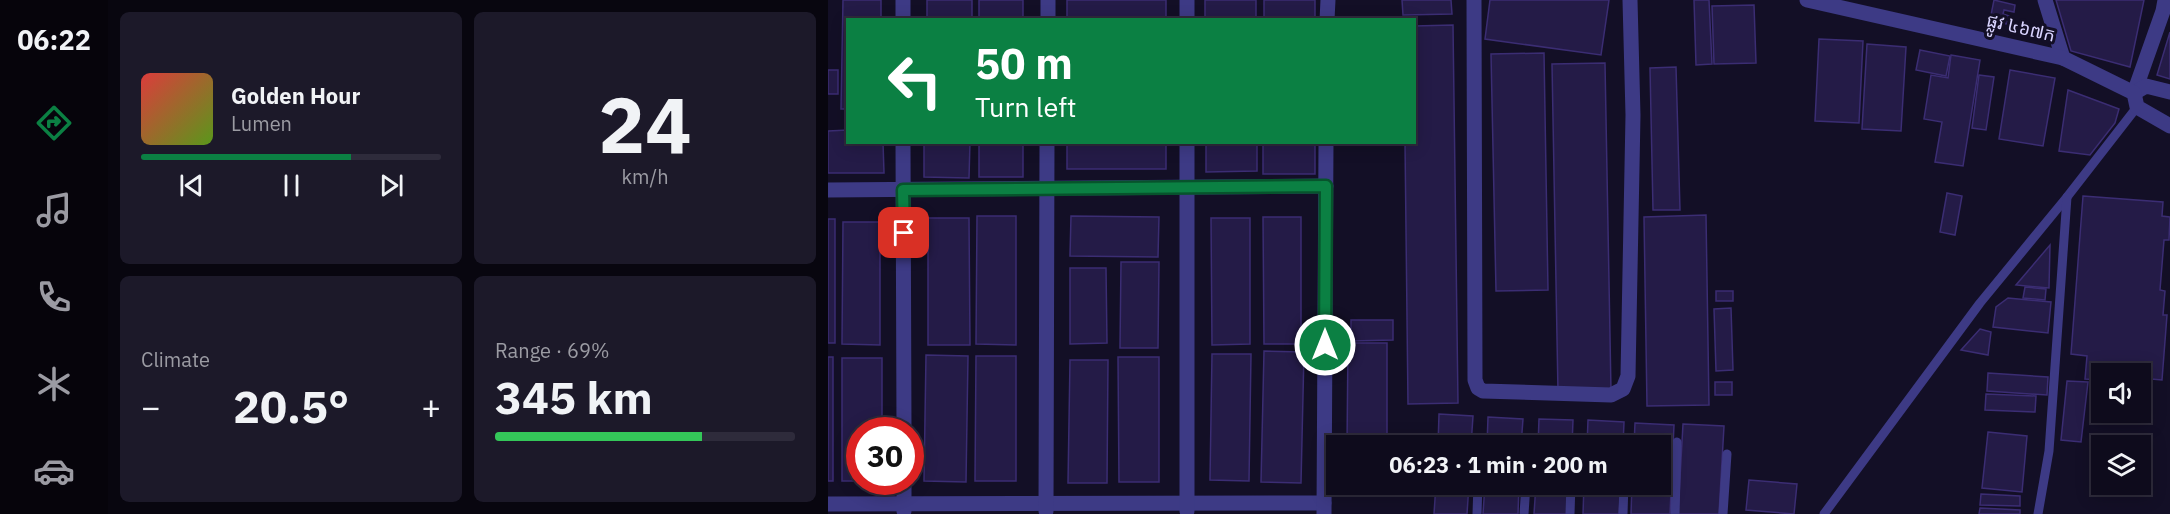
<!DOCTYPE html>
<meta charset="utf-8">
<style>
:root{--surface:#0e0b1c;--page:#1c1929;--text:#f1f3f6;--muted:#9b9ba3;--line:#2e2b3b;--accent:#0b8043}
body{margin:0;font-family:"IBM Plex Sans","Noto Sans Khmer",sans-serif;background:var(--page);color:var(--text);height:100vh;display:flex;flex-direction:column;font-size:22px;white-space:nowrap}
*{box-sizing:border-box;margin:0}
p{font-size:20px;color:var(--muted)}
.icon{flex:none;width:33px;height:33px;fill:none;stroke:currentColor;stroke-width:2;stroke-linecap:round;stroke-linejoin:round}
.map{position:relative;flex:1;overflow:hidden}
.details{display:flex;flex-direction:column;gap:12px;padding:12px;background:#08060f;width:720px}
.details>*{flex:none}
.hud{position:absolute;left:18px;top:18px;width:570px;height:126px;border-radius:0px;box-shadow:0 3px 15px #0003,0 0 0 2px var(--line);background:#0b8043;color:#fff;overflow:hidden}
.controls{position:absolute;left:1263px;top:363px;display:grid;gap:12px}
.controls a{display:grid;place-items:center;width:60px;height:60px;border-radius:0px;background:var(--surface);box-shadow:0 3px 15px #0003,0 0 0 2px var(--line);font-size:30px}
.speed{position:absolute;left:18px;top:417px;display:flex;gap:12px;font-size:30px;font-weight:700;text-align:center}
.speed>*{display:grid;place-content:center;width:78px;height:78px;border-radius:50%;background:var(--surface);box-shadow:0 3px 15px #0003,0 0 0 2px var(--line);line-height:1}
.speed .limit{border:9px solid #d22;background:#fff;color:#111}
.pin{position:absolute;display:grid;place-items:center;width:51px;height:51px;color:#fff;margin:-26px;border-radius:12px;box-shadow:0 3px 9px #0006}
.me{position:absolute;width:66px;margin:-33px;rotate:0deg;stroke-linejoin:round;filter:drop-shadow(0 0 4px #0008)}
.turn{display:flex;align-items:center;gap:21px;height:126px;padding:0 30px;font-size:27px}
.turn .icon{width:78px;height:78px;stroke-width:2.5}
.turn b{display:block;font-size:42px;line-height:51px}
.big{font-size:45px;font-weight:700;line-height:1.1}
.details .tile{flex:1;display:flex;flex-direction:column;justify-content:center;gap:9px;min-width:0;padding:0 21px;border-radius:9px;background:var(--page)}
.details .dial{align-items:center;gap:0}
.dial b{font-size:78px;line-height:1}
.song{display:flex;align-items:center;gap:18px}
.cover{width:72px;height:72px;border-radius:9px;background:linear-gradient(135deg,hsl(0 70% 55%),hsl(90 70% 35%))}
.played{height:6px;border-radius:3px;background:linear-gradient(90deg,var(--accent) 70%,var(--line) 70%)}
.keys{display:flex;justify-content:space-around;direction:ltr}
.heat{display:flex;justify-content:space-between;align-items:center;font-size:33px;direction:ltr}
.charge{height:9px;border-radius:4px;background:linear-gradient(90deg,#34c759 69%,var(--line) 0)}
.details .tiles{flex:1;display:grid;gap:12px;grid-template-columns:repeat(2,1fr)}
.trip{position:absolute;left:498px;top:435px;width:345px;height:60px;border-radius:0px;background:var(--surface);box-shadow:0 3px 15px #0003,0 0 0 2px var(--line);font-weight:700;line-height:60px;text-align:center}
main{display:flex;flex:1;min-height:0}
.tab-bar{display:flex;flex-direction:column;width:108px;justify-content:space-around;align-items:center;background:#06040b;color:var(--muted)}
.tab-bar .icon{width:42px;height:42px}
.tab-bar .active{color:var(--accent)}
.tab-bar b{font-size:27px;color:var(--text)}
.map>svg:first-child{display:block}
</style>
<main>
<nav class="tab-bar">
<b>06:22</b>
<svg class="icon active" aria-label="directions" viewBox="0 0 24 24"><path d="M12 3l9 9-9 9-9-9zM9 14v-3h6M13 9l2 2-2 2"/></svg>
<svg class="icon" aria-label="music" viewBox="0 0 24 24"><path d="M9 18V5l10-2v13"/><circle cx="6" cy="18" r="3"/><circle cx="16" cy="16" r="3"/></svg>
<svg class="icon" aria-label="phone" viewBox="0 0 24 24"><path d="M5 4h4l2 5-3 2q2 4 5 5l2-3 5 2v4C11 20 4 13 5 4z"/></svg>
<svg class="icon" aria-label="climate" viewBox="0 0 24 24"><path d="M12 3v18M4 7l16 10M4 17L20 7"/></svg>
<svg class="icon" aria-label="car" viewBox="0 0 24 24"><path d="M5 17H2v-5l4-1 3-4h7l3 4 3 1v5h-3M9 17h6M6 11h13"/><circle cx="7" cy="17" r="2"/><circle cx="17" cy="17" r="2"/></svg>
</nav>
<section class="details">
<div class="tiles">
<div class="tile">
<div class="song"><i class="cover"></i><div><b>Golden Hour</b><p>Lumen</p></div></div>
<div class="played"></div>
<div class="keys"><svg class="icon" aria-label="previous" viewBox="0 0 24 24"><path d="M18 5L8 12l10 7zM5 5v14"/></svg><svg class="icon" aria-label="pause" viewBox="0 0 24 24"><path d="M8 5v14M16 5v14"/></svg><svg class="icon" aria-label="next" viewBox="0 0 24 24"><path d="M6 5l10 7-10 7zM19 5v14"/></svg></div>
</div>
<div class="tile dial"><b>24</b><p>km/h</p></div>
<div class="tile"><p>Climate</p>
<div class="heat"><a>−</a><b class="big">20.5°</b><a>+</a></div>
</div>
<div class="tile"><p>Range · 69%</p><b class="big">345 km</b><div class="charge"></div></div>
</div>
</section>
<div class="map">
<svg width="1342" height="514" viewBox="0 0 1342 514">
<rect width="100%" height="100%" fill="#130f26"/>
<g fill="#241b47" stroke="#3b2d73" stroke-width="1.5">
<path d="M15,0H53V20H20V109H13Z"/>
<rect x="99" y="0" width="45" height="20"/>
<rect x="151" y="0" width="44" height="20"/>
<rect x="239" y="0" width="99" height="20"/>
<rect x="377" y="0" width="51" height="20"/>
<rect x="436" y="0" width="51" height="20"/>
<path d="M574,0H623L624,14L575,15Z"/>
<path d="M662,0H781L773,55L657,39Z"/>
<path d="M866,0H881L884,64L868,65Z"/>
<path d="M1166,0L1187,5L1186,12L1176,10L1175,14L1181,16L1179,24L1162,20Z"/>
<path d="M1228,0H1316L1302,67L1243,51Z"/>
<path d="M926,5L928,63L886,64L884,6Z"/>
<path d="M625,25L630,403L580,404L577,142H586V26Z"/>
<path d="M1342,32V79L1329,75Z"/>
<path d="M991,39L1035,41L1031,123L987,121Z"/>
<path d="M1039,44L1078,47L1073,131L1034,129Z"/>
<path d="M1092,50L1122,56L1118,76L1088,70Z"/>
<path d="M716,53L720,290L668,291L663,54Z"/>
<path d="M1123,55L1152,60L1135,166L1107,162L1114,122L1096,119L1103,75L1120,78Z"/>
<path d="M777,63L783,391L730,392L724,64Z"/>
<path d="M848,67L852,210H825L822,68Z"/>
<rect x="0" y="70" width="10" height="24"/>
<path d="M1182,70L1227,78L1215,146L1171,139Z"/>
<path d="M1151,75L1166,77L1158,130L1144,128Z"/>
<path d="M1240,90L1291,109L1287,123L1262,155L1231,151Z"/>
<path d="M20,130V142H55L56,173H0V131Z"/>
<path d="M96,142H142L141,178L96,177Z"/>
<rect x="151" y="142" width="44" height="35"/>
<rect x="239" y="142" width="99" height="27"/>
<path d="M378,142H429V171L378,172Z"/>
<rect x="435" y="142" width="52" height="32"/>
<path d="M1119,193L1134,196L1127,235L1112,232Z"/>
<path d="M1255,196L1335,202L1334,216L1342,217L1341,240H1336L1332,290L1337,291L1335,315H1339L1334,380L1312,378V374H1274V380L1257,379L1259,356L1243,354Z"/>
<path d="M878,215L881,405L819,406L816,217Z"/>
<path d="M149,216H188V345L148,344Z"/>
<path d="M243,216L331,217L330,257L242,256Z"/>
<path d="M435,217H473V344H436Z"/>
<path d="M100,218H141L142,345H100Z"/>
<path d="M383,218H422V344L384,345Z"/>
<rect x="0" y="219" width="7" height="124"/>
<path d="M15,222H52V345L14,344Z"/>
<path d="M1222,245L1221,288L1188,285Z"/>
<path d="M293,262H331L330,348H292Z"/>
<path d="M242,268H278L279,343L242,344Z"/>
<path d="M1197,287L1218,289L1217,300L1195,298Z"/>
<rect x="888" y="291" width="17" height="10"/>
<path d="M1180,298L1223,302L1220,333L1165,327L1168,307Z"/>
<path d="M903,308L905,370L888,371L886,309Z"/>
<path d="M523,320H565V340L523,341Z"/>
<path d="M1152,329L1163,332L1160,355L1133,350Z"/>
<path d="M520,343H559V446H519Z"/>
<path d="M436,351L476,352L473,483L433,482Z"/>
<path d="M384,354H423L421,481L382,480Z"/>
<path d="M98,355L140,356L138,482L96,481Z"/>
<path d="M148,356H188V481H147Z"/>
<rect x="0" y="357" width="5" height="124"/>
<path d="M290,357H331V482H291Z"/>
<path d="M14,358H54V430H32V481H14Z"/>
<path d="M242,360H280L279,483H240Z"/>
<path d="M1160,373L1220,377L1219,395L1159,391Z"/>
<path d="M1239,381L1260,382L1253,442L1233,440Z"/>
<rect x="887" y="382" width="17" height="13"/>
<path d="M1158,394L1208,396L1207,412L1157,410Z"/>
<path d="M611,414L645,416L643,446H610Z"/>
<path d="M660,417L695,419L693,446H659Z"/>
<path d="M711,419L745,420L744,446H710Z"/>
<path d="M760,420L796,422L795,446H759Z"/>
<path d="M807,423L846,425L842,514H803L804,484H832V446H806Z"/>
<path d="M855,424L896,426L891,514H850Z"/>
<path d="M1160,432L1199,436L1194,492L1154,488Z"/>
<path d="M921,480L969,484L966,514L918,510Z"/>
<rect x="519" y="484" width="39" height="11"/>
<path d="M608,484H641L639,514H606Z"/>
<path d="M657,484H691L690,514H655Z"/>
<path d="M708,484H742L740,514H706Z"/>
<path d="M756,484H793L791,514H755Z"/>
<path d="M1153,494L1192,496V506L1152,505Z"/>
<path d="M1152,508L1192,510V514H1151Z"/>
</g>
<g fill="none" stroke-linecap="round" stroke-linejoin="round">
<g stroke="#3d3a85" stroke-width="9">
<path d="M651,446V442"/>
<path d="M701,446V444"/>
<path d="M745,446V445"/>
<path d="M797,446L798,442"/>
<path d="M649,514L650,484"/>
<path d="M696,514L698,484"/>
<path d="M742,514L743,484"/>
<path d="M795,514L796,484"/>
<path d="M847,514L849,442"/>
<path d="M895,514L899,454"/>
<path d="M996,514L1152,303L1239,197L1309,107"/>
<path d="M1210,514L1221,451L1239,197"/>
</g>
<g stroke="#3d3a85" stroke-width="15">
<path d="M75,0V20"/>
<path d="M646,0L647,380L650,388L655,391L783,395L795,389L800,376L805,115L802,0"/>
<path d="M1217,0L1235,58"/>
<path d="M220,20V0"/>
<path d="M359,20V0"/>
<path d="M499,20L500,0"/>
<path d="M1306,93L1335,11L1337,0"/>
<path d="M1306,93L1318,86L1342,92"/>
<path d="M75,142L76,430"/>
<path d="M0,190L498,186"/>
<path d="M76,482V511"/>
<path d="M0,504L496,503"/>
<path d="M218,511L219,142"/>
<path d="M359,511V142"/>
<path d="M496,514L498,142"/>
</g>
<path stroke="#3d3a85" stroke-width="15" d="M979,0L1235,58L1306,93L1309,107L1342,126"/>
</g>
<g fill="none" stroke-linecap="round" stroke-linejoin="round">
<defs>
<path id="route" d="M76,233L75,190L498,186L497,345"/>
</defs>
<use href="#route" stroke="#07532c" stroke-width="15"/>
<use href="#route" stroke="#0b8043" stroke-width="10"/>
</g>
<g text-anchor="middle" stroke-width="6" stroke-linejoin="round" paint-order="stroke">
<g font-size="18" fill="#d9d4ff" stroke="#130f26">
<text transform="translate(1193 28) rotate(13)" y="6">ផ្លូវ ៤៦៧ក</text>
</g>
</g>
</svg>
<div class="controls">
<a><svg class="icon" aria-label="sound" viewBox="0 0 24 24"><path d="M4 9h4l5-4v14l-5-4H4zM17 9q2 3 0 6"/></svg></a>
<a><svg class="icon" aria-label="layers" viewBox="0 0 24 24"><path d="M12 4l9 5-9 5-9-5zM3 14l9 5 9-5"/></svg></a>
</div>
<div class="speed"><div class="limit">30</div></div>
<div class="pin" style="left:76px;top:233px;background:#d93025"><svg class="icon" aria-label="arrive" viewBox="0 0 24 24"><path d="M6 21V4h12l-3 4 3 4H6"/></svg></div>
<svg class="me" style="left:497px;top:345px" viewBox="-20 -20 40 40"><circle r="17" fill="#0b8043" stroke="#fff" stroke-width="3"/><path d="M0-11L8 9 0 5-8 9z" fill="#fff"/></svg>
<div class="trip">06:23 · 1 min · 200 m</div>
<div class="hud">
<div class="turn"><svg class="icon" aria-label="left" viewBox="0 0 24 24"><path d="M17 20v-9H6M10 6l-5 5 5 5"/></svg><div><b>50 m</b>Turn left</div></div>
</div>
</div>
</main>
